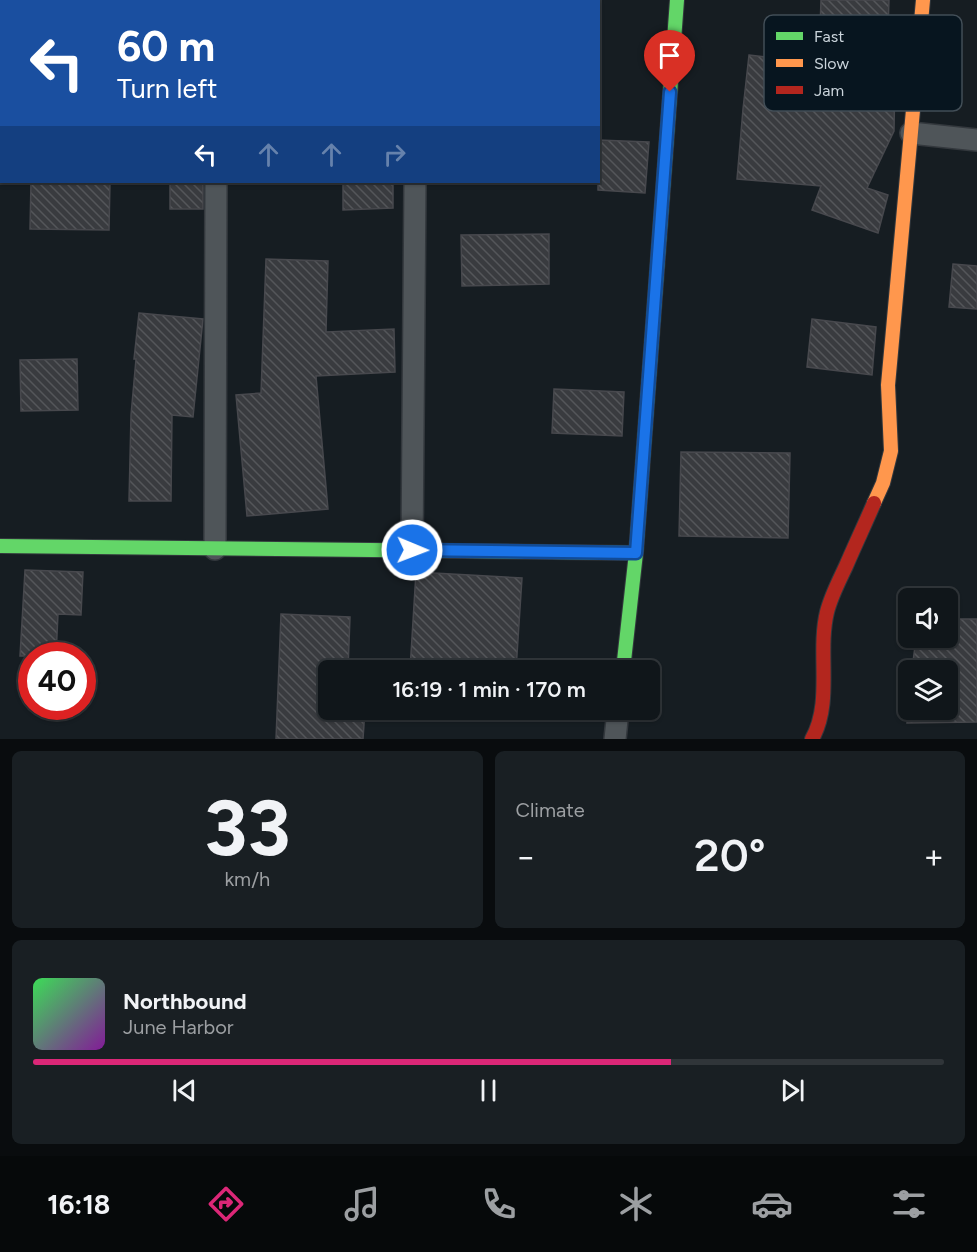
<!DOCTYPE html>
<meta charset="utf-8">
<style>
:root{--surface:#10161a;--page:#191f23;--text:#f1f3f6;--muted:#9c9fa2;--line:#303539;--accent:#db2777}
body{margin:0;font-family:Figtree,sans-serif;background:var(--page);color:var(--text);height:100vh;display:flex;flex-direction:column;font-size:22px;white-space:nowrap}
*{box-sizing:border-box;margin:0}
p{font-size:20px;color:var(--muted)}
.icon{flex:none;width:33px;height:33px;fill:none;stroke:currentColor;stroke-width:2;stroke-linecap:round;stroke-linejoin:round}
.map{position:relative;height:739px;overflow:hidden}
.drawer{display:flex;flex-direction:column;gap:12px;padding:12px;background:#090c0e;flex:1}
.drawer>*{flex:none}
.banner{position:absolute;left:0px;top:0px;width:600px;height:183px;box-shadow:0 2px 4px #0004,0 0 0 2px var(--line);background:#1a4fa0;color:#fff;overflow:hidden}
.controls{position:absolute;left:898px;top:588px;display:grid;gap:12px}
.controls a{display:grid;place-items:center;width:60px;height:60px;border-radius:9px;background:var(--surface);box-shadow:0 2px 4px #0004,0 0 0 2px var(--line);font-size:30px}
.speed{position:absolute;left:18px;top:642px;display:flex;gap:12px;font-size:30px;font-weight:700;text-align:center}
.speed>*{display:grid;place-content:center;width:78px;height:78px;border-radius:50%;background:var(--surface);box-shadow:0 2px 4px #0004,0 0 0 2px var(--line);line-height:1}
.speed .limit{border:9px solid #d22;background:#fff;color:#111}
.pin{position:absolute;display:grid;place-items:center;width:51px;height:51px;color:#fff;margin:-62px -26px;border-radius:50% 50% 50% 0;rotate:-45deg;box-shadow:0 0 6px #0007}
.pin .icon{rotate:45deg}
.me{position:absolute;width:66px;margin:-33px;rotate:91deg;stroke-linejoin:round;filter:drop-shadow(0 0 4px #0008)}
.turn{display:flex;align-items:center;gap:21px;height:126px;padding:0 18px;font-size:27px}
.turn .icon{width:78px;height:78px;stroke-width:2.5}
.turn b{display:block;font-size:42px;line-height:51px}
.lanes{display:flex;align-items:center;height:57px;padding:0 18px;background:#0003;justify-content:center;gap:30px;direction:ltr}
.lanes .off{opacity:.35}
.big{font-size:45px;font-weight:600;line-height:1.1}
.drawer .widget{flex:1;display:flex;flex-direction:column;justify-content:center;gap:9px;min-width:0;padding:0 21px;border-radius:9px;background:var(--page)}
.drawer .dial{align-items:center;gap:0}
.dial b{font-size:78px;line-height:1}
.song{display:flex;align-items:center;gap:18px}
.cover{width:72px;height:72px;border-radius:9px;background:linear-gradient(135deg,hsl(130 70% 55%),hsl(290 70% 35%))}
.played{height:6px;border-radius:3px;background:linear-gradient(90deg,var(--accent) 70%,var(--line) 70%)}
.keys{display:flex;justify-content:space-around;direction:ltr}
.heat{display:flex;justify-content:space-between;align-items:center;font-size:33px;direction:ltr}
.drawer .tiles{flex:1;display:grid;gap:12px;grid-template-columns:1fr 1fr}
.widget:last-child{grid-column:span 2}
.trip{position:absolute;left:318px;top:660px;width:342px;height:60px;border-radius:9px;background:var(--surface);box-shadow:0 2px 4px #0004,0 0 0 2px var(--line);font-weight:600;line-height:60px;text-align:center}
.tab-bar{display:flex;height:96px;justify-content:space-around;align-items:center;background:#06090a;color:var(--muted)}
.tab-bar .icon{width:42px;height:42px}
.tab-bar .selected{color:var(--accent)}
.tab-bar b{font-size:27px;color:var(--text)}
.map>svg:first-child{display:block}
</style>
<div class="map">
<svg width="977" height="739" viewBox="0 0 977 739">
<defs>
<pattern id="building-back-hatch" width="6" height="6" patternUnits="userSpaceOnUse" patternTransform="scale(1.5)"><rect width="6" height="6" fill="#393b3f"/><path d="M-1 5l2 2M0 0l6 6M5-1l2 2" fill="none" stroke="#54565a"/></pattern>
</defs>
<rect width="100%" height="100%" fill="#161d22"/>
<g fill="url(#building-back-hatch)" stroke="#47484d" stroke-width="1.5">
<path d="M821,0H889L888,31L820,29Z"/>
<path d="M749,55L815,63L814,71L895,72L894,131L867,188L888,195L878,233L812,210L821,186L737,179L743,109Z"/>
<path d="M598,140L649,142L645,193L598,190Z"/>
<path d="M31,182H110L109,230L30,229Z"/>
<rect x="170" y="182" width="33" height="27"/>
<path d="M343,182H393V208L343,210Z"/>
<path d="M549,234V284L462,286L461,235Z"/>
<path d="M266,259L328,261L326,332L394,329L395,372L316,376L328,509L247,516L236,395L261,393Z"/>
<path d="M953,264L977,266V309L949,307Z"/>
<path d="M139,313L203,319L193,417L172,415L171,501H129L131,415L136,359H134Z"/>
<path d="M812,319L876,327L872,375L807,367Z"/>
<path d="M77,359L78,410L21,411L20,360Z"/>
<path d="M554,389L624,392L622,436L552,433Z"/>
<path d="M681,452L790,453L788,538L679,536Z"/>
<path d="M25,570L83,572L81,615L58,614L56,656H20Z"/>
<path d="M416,572L522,578L516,670H410Z"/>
<path d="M281,614L350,617L348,670H328V710H365L363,739H276Z"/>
<path d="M948,619H977V722L907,723L909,703V710H948V670H912L916,638H948Z"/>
</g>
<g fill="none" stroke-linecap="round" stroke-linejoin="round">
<defs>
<g id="street">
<path d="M217,2V0"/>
<path d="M417,2V0"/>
<path d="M911,133L977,140"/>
<path d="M215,549L216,182"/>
<path d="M412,550L415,182"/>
<path d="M615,739L618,710"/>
</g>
<g id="fast">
<path d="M0,546L636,553"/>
<path d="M623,670L636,553L677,0"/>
</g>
<path id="slow" d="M874,503L883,483L891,451L888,385L923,0"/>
<path id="jam" d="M812,739C833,702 817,653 827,612C831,596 839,581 846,566C855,545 865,524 874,503"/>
</defs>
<use href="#street" stroke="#33383d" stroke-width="24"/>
<use href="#fast" stroke="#33383d" stroke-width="16"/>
<use href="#slow" stroke="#33383d" stroke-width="16"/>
<use href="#jam" stroke="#33383d" stroke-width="16"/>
<use href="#street" stroke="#4f5559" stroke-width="21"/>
<use href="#fast" stroke="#63d668" stroke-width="14"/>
<use href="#slow" stroke="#ff974d" stroke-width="14"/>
<use href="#jam" stroke="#b3261e" stroke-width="14"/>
</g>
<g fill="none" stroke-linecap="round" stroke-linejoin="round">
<defs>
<path id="route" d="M412,550L636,553L670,92"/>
</defs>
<use href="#route" stroke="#114b97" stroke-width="15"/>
<use href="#route" stroke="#1a73e8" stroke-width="10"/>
</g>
<rect x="764" y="15" width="198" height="96" rx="9" fill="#07151f" stroke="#424e57" stroke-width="1.5"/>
<rect x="776" y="32" width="27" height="8" fill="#63d668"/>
<rect x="776" y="59" width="27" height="8" fill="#ff974d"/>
<rect x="776" y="86" width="27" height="8" fill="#b3261e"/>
<g font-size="16" fill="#cad4db">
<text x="814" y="42">Fast</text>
<text x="814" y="69">Slow</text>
<text x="814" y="96">Jam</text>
</g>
</svg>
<div class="controls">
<a><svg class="icon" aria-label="sound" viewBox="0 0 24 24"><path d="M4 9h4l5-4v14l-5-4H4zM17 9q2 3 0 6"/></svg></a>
<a><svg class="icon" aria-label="layers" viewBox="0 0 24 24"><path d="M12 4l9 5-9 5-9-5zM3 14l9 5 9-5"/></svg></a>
</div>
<div class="speed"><div class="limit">40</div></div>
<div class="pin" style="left:670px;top:92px;background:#d93025"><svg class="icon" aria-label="arrive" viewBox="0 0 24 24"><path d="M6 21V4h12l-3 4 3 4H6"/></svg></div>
<svg class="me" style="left:412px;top:550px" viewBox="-20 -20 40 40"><circle r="17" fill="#1a73e8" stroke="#fff" stroke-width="3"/><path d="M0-11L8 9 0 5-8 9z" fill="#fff"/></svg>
<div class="trip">16:19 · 1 min · 170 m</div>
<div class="banner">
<div class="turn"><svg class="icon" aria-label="left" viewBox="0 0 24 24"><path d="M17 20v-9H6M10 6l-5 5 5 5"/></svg><div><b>60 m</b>Turn left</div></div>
<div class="lanes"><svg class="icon" aria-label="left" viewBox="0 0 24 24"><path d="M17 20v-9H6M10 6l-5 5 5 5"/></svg><svg class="icon off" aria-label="ahead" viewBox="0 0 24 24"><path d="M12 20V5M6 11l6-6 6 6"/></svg><svg class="icon off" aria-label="ahead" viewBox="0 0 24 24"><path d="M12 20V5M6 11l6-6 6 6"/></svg><svg class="icon off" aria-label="right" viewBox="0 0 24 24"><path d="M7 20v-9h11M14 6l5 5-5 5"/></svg></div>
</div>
</div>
<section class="drawer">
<div class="tiles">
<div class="widget dial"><b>33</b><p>km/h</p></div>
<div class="widget"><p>Climate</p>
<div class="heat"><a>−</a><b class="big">20°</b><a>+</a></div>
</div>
<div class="widget">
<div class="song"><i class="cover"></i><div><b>Northbound</b><p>June Harbor</p></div></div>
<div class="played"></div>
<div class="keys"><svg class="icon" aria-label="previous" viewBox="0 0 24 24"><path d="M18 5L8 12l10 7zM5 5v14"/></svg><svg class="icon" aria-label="pause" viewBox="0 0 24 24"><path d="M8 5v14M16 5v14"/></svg><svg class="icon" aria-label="next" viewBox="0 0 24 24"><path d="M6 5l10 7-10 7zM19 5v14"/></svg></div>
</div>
</div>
</section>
<nav class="tab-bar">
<b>16:18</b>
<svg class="icon selected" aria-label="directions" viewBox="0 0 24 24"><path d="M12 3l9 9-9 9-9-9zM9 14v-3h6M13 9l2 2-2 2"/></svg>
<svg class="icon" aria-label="music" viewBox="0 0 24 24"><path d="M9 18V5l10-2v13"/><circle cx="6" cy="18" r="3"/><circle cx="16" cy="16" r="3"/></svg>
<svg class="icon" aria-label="phone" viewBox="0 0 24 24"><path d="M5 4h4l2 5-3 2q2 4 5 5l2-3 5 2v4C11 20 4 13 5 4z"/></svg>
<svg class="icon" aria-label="climate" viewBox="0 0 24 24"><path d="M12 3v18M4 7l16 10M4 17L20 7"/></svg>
<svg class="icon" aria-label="car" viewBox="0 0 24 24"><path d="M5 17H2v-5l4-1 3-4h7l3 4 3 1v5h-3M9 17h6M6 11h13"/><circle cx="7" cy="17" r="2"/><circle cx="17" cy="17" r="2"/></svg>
<svg class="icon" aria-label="filters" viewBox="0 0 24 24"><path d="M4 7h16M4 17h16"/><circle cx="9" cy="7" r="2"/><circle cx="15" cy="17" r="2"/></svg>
</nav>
